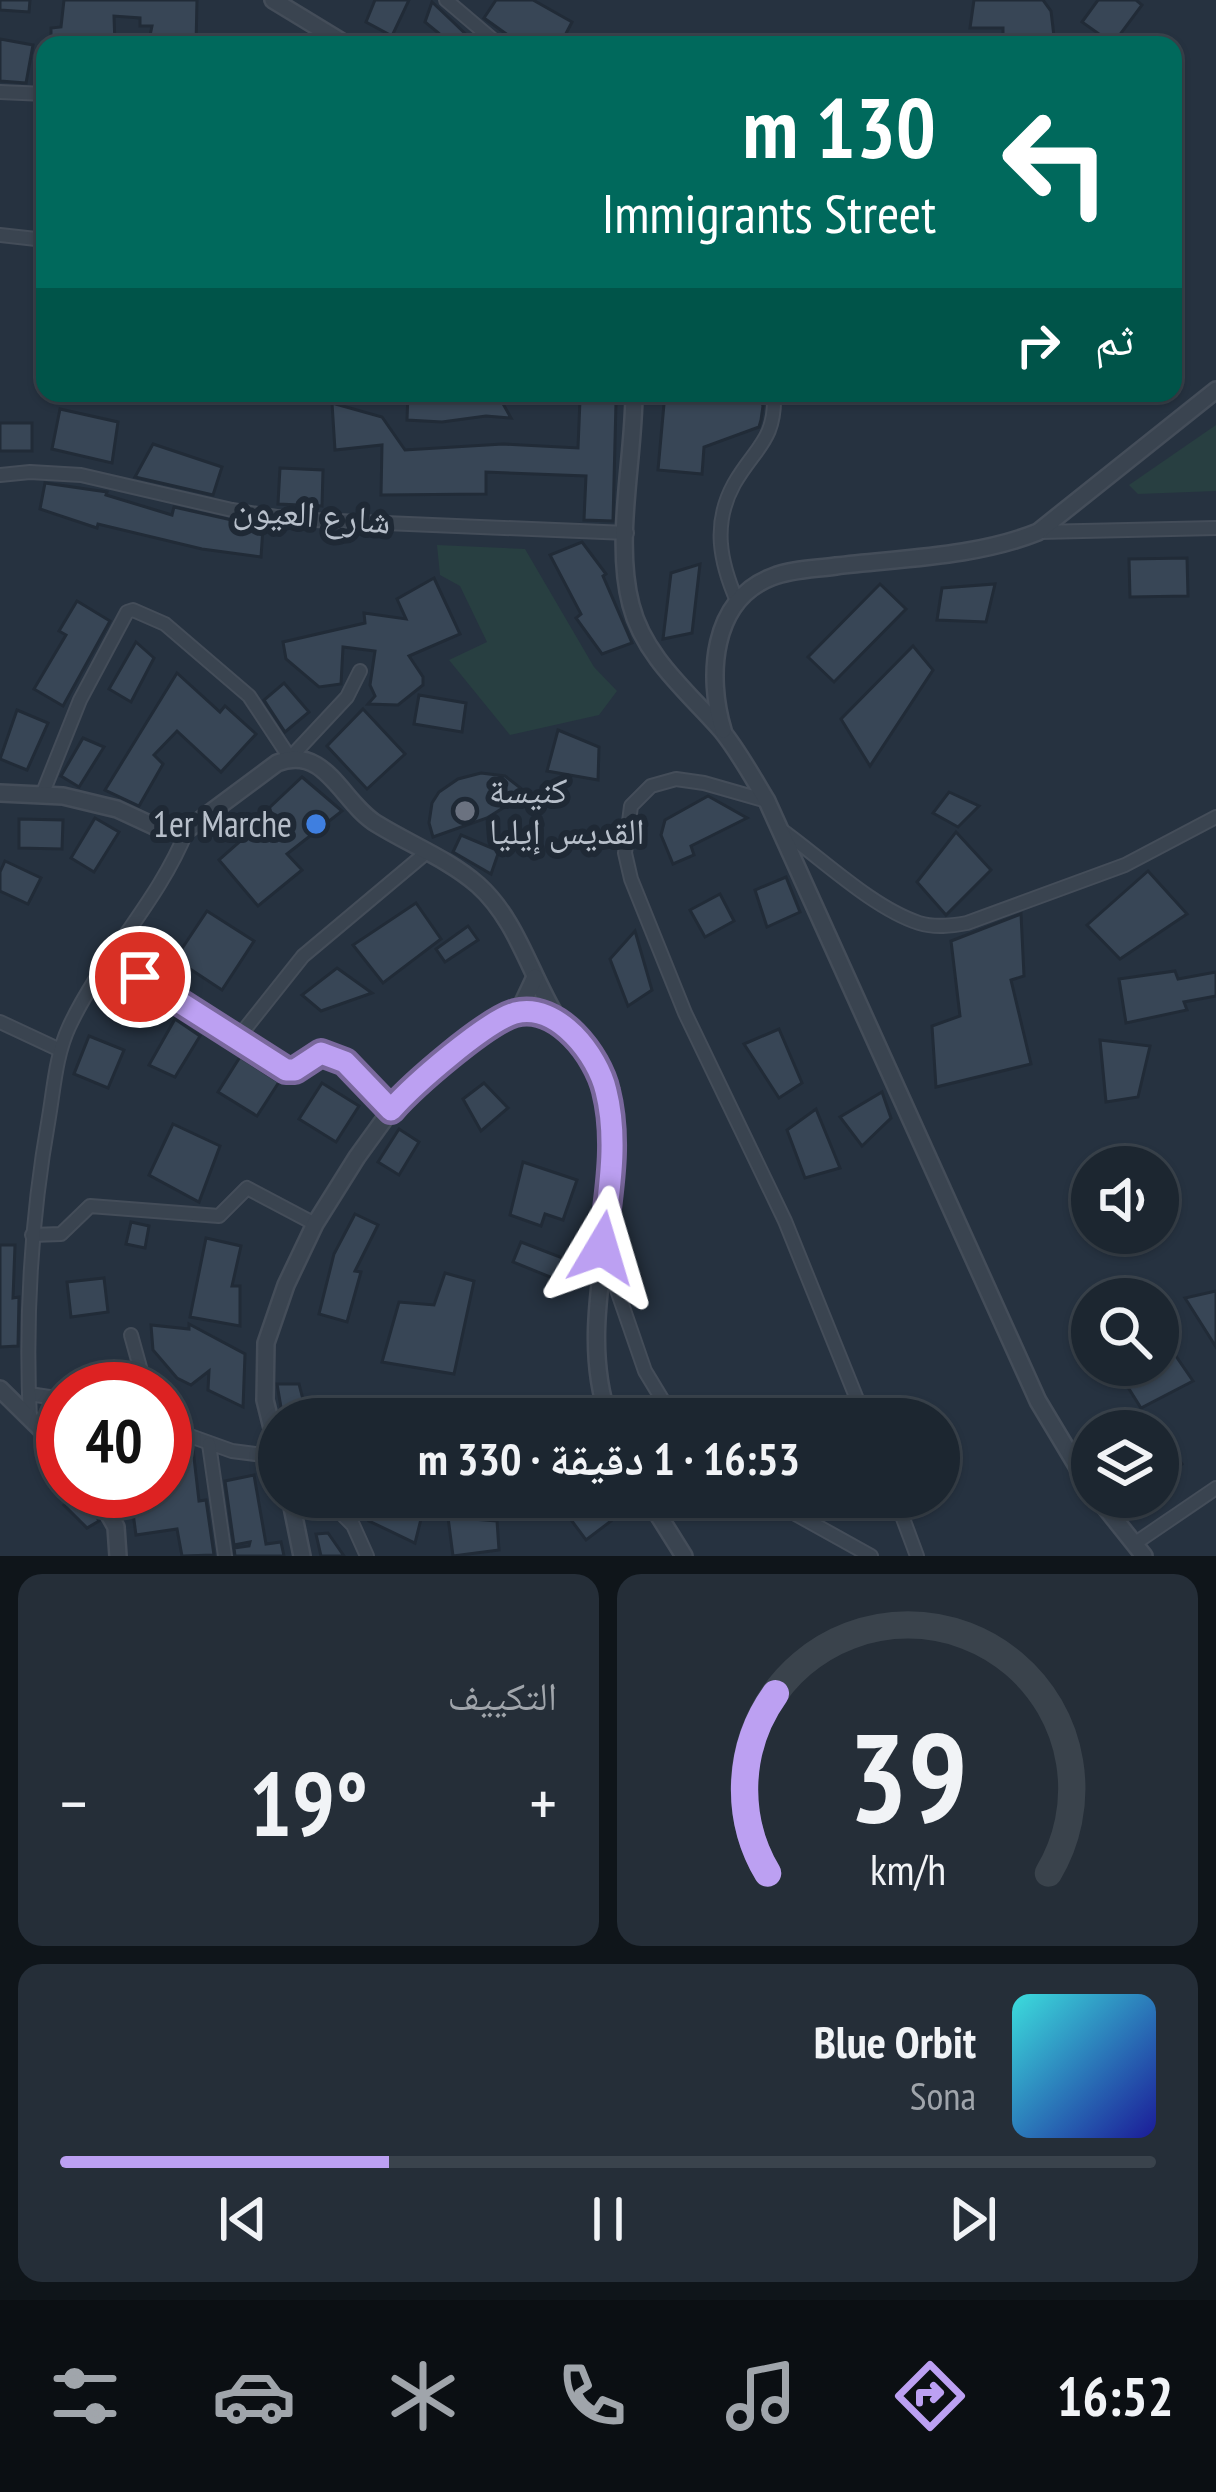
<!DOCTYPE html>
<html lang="ar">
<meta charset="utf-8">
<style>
:root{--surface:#1c2630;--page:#252e38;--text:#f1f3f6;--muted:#a0a5ab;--line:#3a434c;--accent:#bca0f2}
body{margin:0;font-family:"PT Sans Narrow","Noto Naskh Arabic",sans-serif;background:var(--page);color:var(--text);direction:rtl;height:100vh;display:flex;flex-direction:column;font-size:45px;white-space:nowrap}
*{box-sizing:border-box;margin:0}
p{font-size:39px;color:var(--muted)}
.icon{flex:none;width:66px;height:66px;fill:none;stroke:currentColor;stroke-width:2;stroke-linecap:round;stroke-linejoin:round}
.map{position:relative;height:1556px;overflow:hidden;direction:ltr}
.details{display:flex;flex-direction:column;gap:18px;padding:18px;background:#0f151a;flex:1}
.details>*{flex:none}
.top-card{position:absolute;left:36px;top:36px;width:1146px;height:366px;border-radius:24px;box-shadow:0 3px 9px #0004,0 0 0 3px var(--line);direction:rtl;background:#00695c;color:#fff;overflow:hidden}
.controls{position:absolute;left:1071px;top:1146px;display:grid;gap:24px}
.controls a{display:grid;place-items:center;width:108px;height:108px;border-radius:50%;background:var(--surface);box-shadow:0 3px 9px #0004,0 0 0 3px var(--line);font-size:60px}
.speed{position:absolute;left:36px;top:1362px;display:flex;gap:24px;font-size:60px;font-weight:700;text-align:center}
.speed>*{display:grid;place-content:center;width:156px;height:156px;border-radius:50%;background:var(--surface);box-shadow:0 3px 9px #0004,0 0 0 3px var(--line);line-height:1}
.speed .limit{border:18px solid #d22;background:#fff;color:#111}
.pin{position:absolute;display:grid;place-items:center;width:102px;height:102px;color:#fff;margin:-51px;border:6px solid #fff;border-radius:50%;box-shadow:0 3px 12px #0007}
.me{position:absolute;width:132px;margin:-66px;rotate:7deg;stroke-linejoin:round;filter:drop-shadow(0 0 9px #0008)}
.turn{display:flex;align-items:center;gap:42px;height:252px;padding:0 48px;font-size:54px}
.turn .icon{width:156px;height:156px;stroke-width:2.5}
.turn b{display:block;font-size:84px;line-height:102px}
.then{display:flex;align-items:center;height:114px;padding:0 48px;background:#0003;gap:24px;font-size:45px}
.big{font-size:90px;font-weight:800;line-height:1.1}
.details .widget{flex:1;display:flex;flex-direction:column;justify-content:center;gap:18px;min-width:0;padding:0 42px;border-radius:24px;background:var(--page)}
.details .dial{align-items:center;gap:0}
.dial svg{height:312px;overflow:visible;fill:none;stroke:var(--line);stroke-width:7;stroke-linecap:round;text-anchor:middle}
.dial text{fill:var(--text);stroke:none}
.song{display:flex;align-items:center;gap:36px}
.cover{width:144px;height:144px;border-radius:18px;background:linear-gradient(135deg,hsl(180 70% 55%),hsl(240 70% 35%))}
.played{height:12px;border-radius:6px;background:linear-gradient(90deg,var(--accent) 30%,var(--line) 30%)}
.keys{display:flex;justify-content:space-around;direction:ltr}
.heat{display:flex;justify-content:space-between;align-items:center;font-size:66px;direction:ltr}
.details .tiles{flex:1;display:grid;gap:18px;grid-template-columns:1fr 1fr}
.widget:last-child{grid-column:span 2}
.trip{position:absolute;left:258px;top:1398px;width:702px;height:120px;border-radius:60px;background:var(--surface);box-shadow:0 3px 9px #0004,0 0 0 3px var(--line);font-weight:800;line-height:120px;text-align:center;direction:rtl}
.menu{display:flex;height:192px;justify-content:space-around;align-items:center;background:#0b0f13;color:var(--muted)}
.menu .icon{width:84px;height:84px}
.menu .selected{color:var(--accent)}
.menu b{font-size:54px;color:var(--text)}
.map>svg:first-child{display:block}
</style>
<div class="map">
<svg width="1216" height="1556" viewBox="0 0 1216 1556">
<rect width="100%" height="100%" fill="#263240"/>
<g fill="#283f41">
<path d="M1216,425V491L1138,494L1129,485Z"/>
<path d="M437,545L525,549L594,667L617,691L599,715L510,735L449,660L487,642L460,586L440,575Z"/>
</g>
<g fill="#384656" stroke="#212b37" stroke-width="3">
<path d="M0,0H30L29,12L0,10Z"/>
<path d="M64,0H197L196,45H148L152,26H140V18L114,16L115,45H51V28L61,27Z"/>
<path d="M375,0H409L392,36L366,22Z"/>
<path d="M496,0H533L572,22L560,45H531L514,35L512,38L484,18Z"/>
<path d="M974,0H1043L1051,11L1055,45H1003V28H970Z"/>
<path d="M1098,0H1136L1142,5L1113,44L1082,22Z"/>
<path d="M432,2L451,20L477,45H453L425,22Z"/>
<path d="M0,39L33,45L26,83L0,81Z"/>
<path d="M408,393H497L511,418L486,416L442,422L407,420Z"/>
<path d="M665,393H759L763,406L761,420L759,427L704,447L702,474L658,470Z"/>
<path d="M580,400L616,402L613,521L584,520L586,476L486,472V494L381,495L382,445L335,450L332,403L382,417L405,450L503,444L578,448Z"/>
<path d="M60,409L118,422L112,463L52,449Z"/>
<rect x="0" y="423" width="32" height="28"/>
<path d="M153,444L222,467L213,495L135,477Z"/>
<path d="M280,468L323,470L322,506L278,504Z"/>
<path d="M45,483L107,492L106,495L172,515L174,507L263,527L261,557L202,549L98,524L97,528L40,509Z"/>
<path d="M582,542L606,574L603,576L632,643L602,654L576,618L581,614L550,555Z"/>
<path d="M1187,558L1188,596L1130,597L1129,559Z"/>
<path d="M700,564L692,633L663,639L671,573Z"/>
<path d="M434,578L460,634L409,656L423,677V685L398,705L368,704L375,696L370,685L375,651L343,647L341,684L319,687L286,659L283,642L365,623L364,613L406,619L397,599Z"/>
<path d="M880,584L906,609L834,682L808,657Z"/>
<path d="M995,584L986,622L937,620L942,588Z"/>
<path d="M77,601L110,621L63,706L34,689L66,635L59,631Z"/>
<path d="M136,642L154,658L131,702L109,689Z"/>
<path d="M913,646L933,670L870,766L841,719Z"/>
<path d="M177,673L220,712L225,706L256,734L221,772L177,731L154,755L163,764L139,806L105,790Z"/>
<path d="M284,683L309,712L285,732L264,700Z"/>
<path d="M419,695L466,703L462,732L414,724Z"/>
<path d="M363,709L405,754L367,789L327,746Z"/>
<path d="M17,710L48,723L27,770L0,759Z"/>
<path d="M558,730L599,747L598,780L547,771Z"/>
<path d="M83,738L104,747L79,787L61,776Z"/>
<path d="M481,773L505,776L527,793L487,818L433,837L429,823L432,803L439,792L458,779Z"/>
<path d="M302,777L342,811L287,854L302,870L258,906L219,860L272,813L268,809Z"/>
<path d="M949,792L979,806L958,827L933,813Z"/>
<path d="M708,796L747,818L691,846L694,855L673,864L661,835L665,820Z"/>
<path d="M95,818L119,832L94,872L71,858Z"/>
<path d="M19,819L63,820L62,849L19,848Z"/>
<path d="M956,832L991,870L946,915L917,882Z"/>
<path d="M461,835L499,851L491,874L453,852Z"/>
<path d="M5,861L41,878L28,904L0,891V872Z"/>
<path d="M1148,871L1187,914L1120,959L1087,925Z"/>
<path d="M786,877L800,912L767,927L755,890Z"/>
<path d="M720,894L734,921L705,937L690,910Z"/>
<path d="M416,903L441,939L383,983L353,945Z"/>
<path d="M207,911L254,941L222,990L175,959Z"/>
<path d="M1021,914L1024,976L1011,980L1031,1064L936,1087L932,1026L960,1016L951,941Z"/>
<path d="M468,926L478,940L445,962L436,949Z"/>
<path d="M635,931L652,990L628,1006L610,959Z"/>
<path d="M337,968L372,993L321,1011L302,995Z"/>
<path d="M1175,971L1178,979L1216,972V996L1184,1002L1187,1010L1126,1023L1119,979Z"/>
<path d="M175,1019L200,1036L175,1077L149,1065Z"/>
<path d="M779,1029L802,1083L779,1098L744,1044Z"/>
<path d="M89,1036L124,1050L108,1088L74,1074Z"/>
<path d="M1100,1040L1150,1046L1138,1097L1106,1102Z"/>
<path d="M240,1057L279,1082L257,1116L218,1092Z"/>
<path d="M322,1083L359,1106L336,1142L299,1119Z"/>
<path d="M484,1083L508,1108L481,1131L463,1099Z"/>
<path d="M882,1092L891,1118L862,1146L840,1117Z"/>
<path d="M816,1109L840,1168L805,1178L787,1130Z"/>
<path d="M173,1124L220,1146L199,1202L149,1175Z"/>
<path d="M399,1129L419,1142L399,1175L378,1162Z"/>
<path d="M523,1162L577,1180L563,1220L545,1214L541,1226L510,1215Z"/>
<path d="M355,1214L378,1225L355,1271L361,1272L347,1322L319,1314L334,1254Z"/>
<path d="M131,1222L149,1226L145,1248L126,1244Z"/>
<path d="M206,1238L241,1246L232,1286H240V1326L190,1317Z"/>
<path d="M521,1242L573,1262L565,1283L513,1262Z"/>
<path d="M0,1245H15L13,1298L19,1297L18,1346L0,1347Z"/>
<path d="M445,1273L474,1281L454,1374L382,1362L399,1302L434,1305Z"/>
<path d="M104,1278L108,1312L71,1317L67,1282Z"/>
<path d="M1216,1291V1347L1185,1298Z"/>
<path d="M189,1324L245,1354L243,1407L208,1390L209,1371L191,1385L177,1378L153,1350L151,1325L189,1329Z"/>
<path d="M1158,1330L1193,1381L1141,1408L1114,1365H1158Z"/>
<path d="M277,1384H299L308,1419H283Z"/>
<path d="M560,1402L571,1419H536Z"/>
<path d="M1158,1429L1182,1464L1158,1478Z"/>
<path d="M165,1446L193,1449L199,1501L206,1500L214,1555L182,1556L177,1529L136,1535L130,1491H170Z"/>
<path d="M254,1475L266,1544L281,1542L284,1556H235L234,1548L249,1546L250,1542L234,1545L225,1481Z"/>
<path d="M70,1491H84L99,1521L87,1528L64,1505L74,1496Z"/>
<path d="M380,1497H390L423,1511L415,1543L369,1521Z"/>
<path d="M575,1497H592L611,1521L586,1540L563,1509L572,1504Z"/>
<path d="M448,1517L497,1521L499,1550L453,1556Z"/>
<path d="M328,1533L344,1556H321L316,1534Z"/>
</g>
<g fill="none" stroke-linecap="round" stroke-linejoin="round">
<defs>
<g id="minor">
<path d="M446,0L499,45"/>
<path d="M0,92L45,94"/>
<path d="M0,235L45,240"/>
<path d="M0,475L30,472L81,475L232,510L290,519L627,533"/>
<path d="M1039,532L1216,528"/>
<path d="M737,601C720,562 712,524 734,484C755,447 776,441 774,393"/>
<path d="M42,795L80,700L127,612L133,610L165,624L249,696L290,758L347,697L360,671"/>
<path d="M767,801L704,783L676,779L651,786L631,806L625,853L631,879L685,1013L785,1221L865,1419"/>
<path d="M783,831C822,859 873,908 919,923C935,928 951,926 967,923L1125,865L1216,817"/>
<path d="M108,956L285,1070H295L321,1053L345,1062L391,1110"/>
<path d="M0,1022L60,1050"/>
<path d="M237,1039L303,956L427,852"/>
<path d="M32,1235L61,1234L90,1206L219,1216L247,1188L315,1224"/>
<path d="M605,1255L645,1371L674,1419"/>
<path d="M131,1335L146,1389"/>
<path d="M29,1394L63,1399"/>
<path d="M30,1420C25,1317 31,1218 49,1117C54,1087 56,1055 69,1027C101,958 159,901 187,830"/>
<path d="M165,1427L232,1451L279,1457"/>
<path d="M209,1444L225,1556"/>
<path d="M325,1497L353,1525L367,1556"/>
<path d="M410,1497C461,1512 516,1519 565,1497"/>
<path d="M765,1497L871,1556"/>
<path d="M895,1497L917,1556"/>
<path d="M1134,1544L1216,1488"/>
</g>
<g id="tertiary">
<path d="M273,0L347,45"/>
<path d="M634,393C634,459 614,541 631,605C644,657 689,693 722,731C739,752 753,778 767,801L1038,1401L1092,1491"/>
<path d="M723,730C707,677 711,600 772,577C792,569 815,569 836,566C902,558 976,557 1038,532L1216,390"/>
<path d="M0,793L63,796L117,809L158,828L187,830L277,763C326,744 341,802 377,824C411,845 448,859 478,885C517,920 530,974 557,1018C572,1041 594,1056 604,1084C612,1105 613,1134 613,1156C612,1243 579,1334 609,1419"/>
<path d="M0,1389L63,1451"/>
<path d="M279,1456L265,1400L266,1343L286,1285L315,1224L357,1157L391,1110L474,1039L520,1009L535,977"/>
<path d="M96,1491L116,1527L118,1556"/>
<path d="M290,1497L302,1556"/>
<path d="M647,1497L684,1556"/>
<path d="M1097,1497L1144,1556"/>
</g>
</defs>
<use href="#minor" stroke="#444d59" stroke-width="16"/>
<use href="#tertiary" stroke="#444d59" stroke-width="20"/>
<use href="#minor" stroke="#3a4450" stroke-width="12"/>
<use href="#tertiary" stroke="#3a4450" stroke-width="15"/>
</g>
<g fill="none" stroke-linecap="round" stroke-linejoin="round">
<defs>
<path id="route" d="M140,977L286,1070H295L321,1053L345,1062L391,1110C413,1085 485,1022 515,1013C558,1002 598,1056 606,1091C619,1142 608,1197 602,1248"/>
</defs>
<use href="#route" stroke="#7a689d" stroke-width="30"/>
<use href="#route" stroke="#bca0f2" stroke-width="21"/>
</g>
<circle fill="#6b7280" stroke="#1f2935" stroke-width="4.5" cx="465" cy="811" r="12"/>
<circle fill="#3f7fe0" stroke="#1f2935" stroke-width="4.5" cx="316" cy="824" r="12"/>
<g text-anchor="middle" stroke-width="12" stroke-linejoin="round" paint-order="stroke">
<g font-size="36" fill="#b7bfca" stroke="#1f2935">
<text transform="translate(312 514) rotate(5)" y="13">شارع العيون</text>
</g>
<g font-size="36" fill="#b7bfca" stroke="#1f2935" text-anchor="start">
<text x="489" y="803">كنيسة<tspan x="489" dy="41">القديس إيليا</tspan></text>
<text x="292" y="837" text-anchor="end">1er Marche</text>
</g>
</g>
</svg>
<div class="controls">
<a><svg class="icon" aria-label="sound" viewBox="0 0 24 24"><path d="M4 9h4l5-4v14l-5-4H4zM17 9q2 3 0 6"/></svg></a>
<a><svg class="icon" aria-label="search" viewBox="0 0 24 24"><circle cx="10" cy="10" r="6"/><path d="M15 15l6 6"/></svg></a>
<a><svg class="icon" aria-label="layers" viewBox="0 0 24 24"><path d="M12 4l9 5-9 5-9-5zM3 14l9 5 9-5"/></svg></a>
</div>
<div class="speed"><div class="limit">40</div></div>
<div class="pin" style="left:140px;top:977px;background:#d93025"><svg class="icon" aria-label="arrive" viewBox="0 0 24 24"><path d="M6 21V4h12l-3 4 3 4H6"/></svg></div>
<svg class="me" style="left:602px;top:1248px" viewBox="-20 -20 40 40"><path d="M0-17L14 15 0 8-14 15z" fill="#bca0f2" stroke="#fff" stroke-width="4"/></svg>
<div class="trip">16:53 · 1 دقيقة · 330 m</div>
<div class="top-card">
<div class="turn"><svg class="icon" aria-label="left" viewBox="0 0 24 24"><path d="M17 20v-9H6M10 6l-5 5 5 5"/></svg><div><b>130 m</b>Immigrants Street</div></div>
<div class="then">ثم<svg class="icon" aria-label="right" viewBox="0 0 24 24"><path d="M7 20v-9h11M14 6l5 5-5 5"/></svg></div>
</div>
</div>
<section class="details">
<div class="tiles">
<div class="widget dial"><svg viewBox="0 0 100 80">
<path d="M14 69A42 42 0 1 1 86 69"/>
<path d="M14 69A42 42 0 0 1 16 23" stroke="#bca0f2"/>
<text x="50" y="56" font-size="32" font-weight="700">39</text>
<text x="50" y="72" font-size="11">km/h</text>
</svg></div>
<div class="widget"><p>التكييف</p>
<div class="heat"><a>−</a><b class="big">19°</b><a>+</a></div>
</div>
<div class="widget">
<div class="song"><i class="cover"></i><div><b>Blue Orbit</b><p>Sona</p></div></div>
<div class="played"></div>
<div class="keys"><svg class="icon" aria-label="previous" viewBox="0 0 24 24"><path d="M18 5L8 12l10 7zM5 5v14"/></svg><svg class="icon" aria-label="pause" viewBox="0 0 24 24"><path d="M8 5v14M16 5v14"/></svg><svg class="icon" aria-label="next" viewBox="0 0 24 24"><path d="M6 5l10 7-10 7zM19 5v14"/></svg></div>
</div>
</div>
</section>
<nav class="menu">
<b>16:52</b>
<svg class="icon selected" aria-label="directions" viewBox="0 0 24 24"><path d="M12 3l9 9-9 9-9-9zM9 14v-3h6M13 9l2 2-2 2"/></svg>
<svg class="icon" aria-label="music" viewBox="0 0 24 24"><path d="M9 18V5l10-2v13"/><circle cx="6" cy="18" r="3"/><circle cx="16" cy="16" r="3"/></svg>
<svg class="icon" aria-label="phone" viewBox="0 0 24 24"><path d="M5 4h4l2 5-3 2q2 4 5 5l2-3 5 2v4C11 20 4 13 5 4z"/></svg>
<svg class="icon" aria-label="climate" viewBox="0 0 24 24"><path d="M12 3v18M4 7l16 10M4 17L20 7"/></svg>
<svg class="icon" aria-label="car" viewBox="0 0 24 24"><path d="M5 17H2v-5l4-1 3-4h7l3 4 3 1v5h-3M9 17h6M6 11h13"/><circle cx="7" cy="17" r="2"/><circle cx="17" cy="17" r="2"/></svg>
<svg class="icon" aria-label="filters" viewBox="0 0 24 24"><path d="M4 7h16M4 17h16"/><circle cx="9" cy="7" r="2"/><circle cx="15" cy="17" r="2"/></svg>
</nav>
